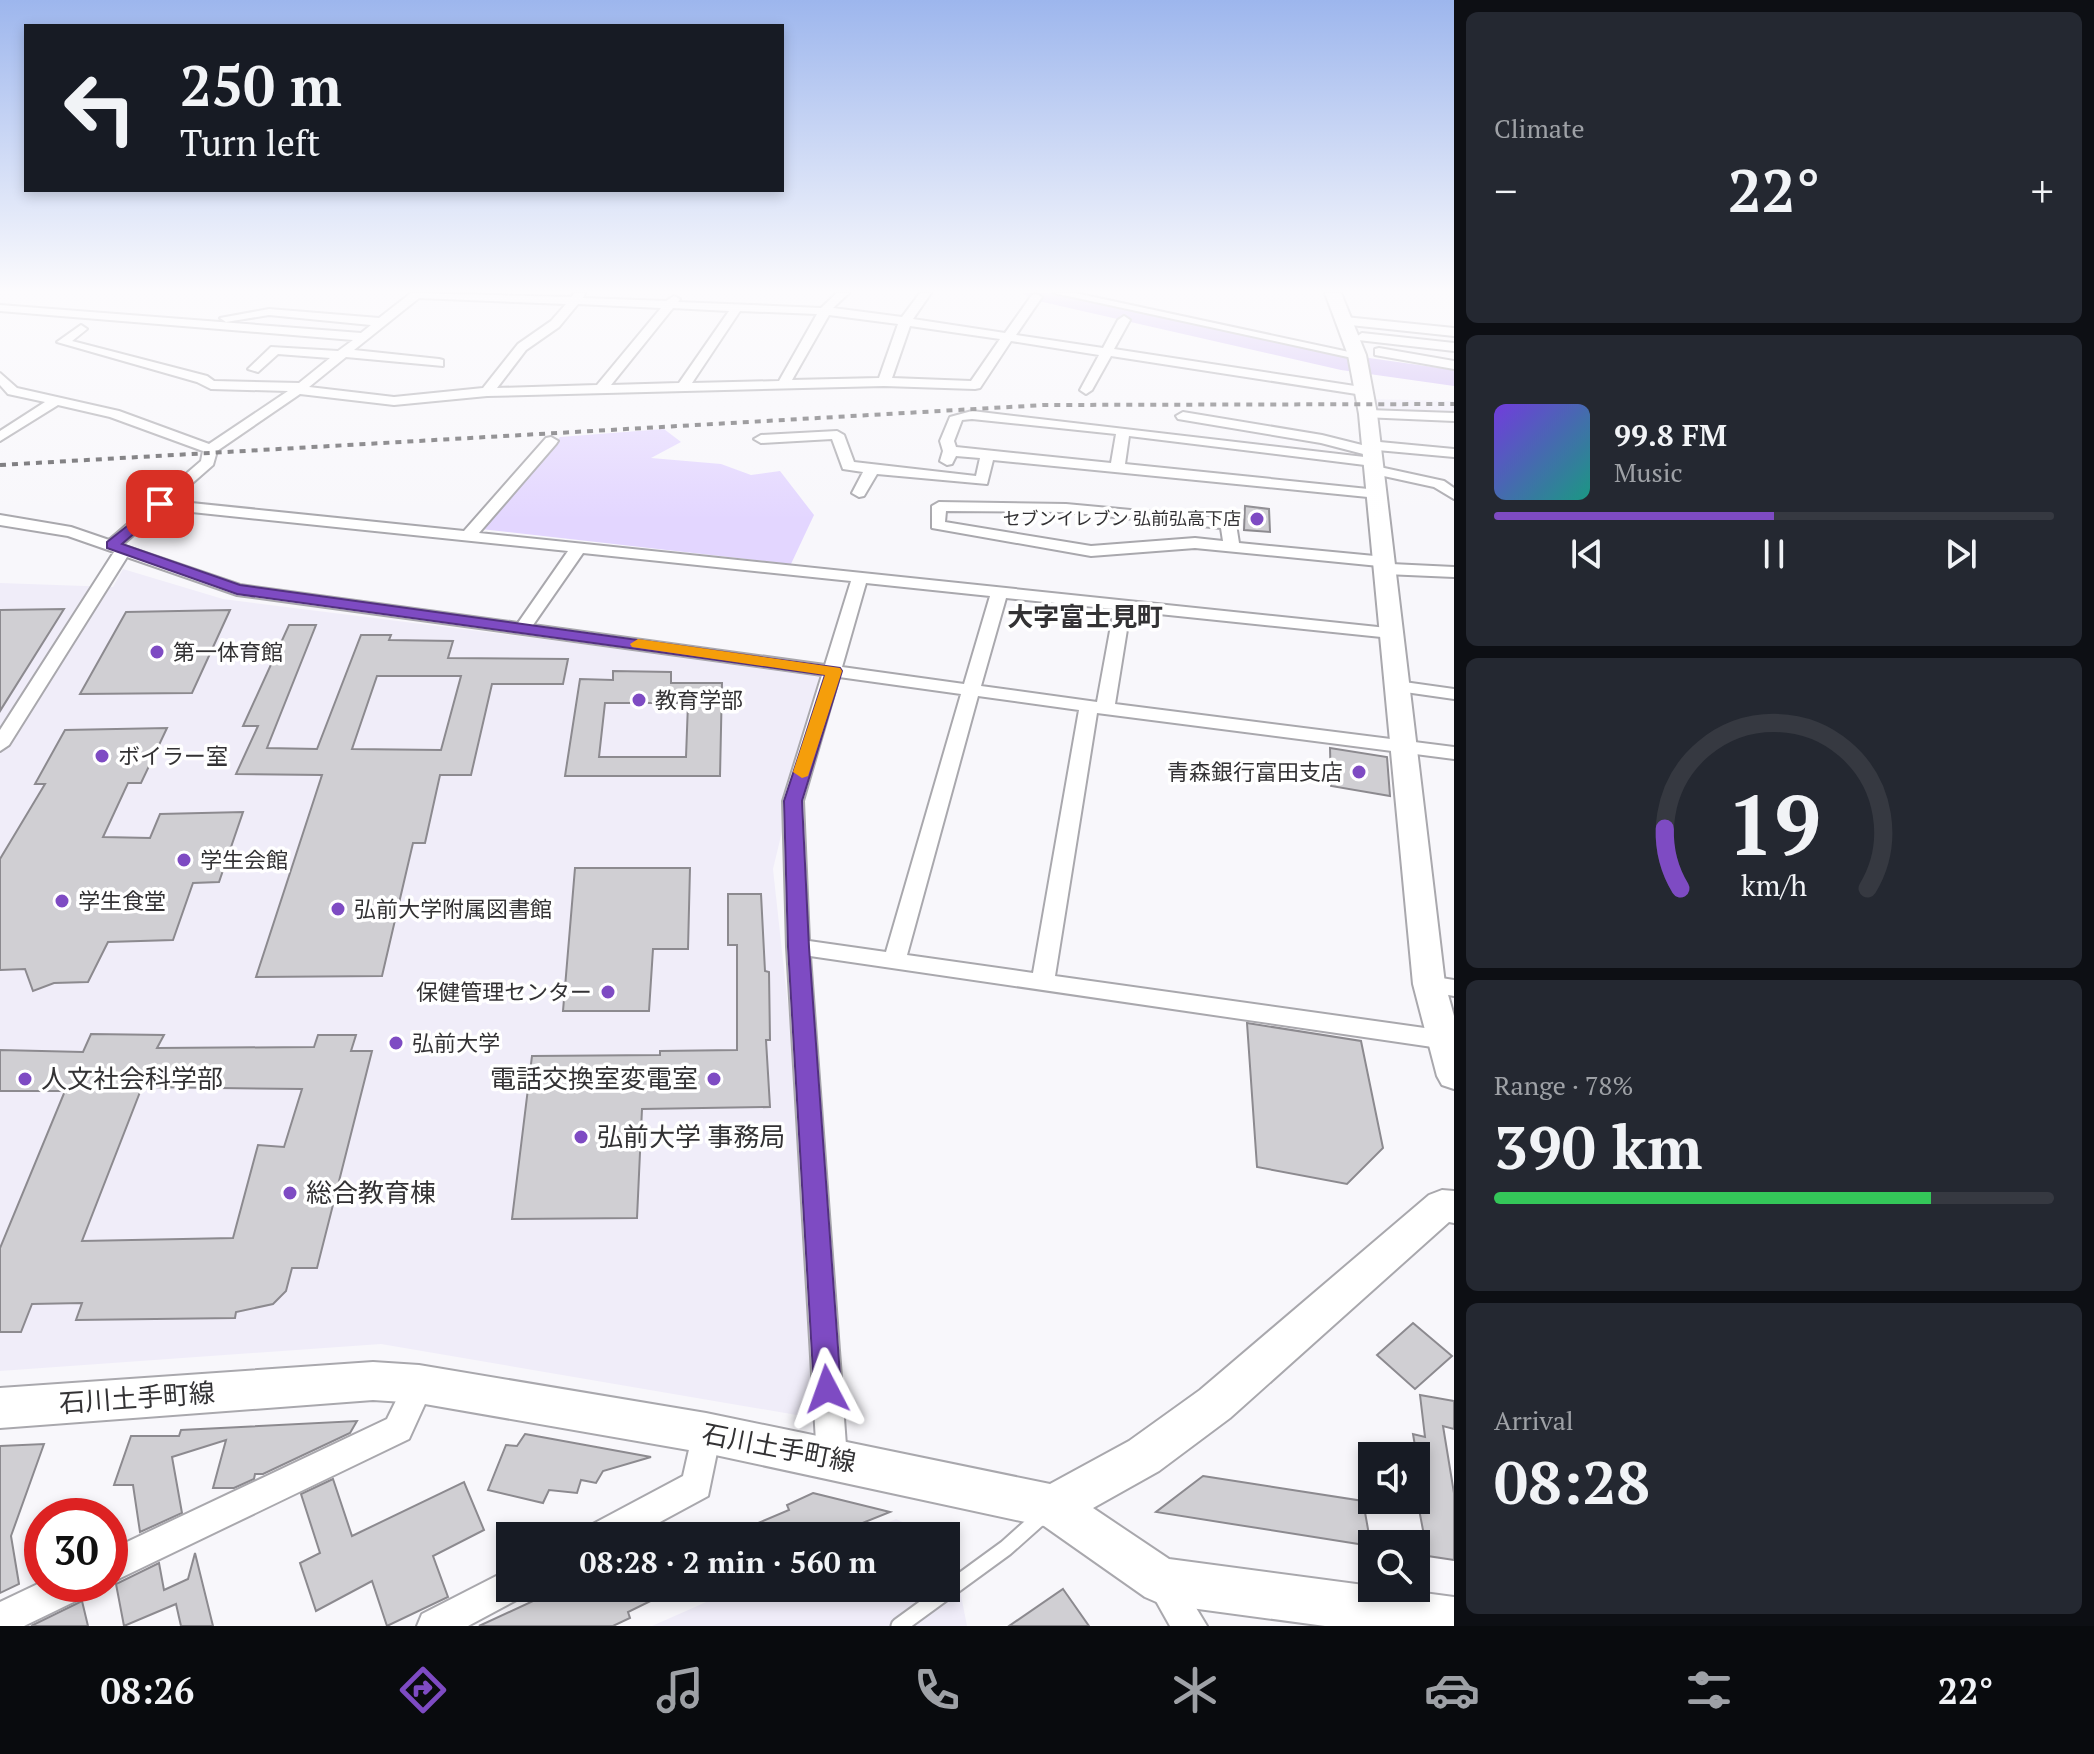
<!DOCTYPE html>
<meta charset="utf-8">
<style>
:root{--surface:#171b24;--page:#242831;--text:#f1f3f6;--muted:#9ea1a6;--line:#363941;--accent:#7e4bc3}
body{margin:0;font-family:"PT Serif","Noto Sans JP",serif;background:var(--page);color:var(--text);height:100vh;display:flex;flex-direction:column;font-size:30px;white-space:nowrap}
*{box-sizing:border-box;margin:0}
p{font-size:26px;color:var(--muted)}
.icon{flex:none;width:44px;height:44px;fill:none;stroke:currentColor;stroke-width:2;stroke-linecap:round;stroke-linejoin:round}
.map{position:relative;flex:1;overflow:hidden}
.side{display:flex;flex-direction:column;gap:12px;padding:12px;background:#0d0f14;width:640px}
.side>*{flex:none}
.hud{position:absolute;left:24px;top:24px;width:760px;height:168px;border-radius:0px;box-shadow:0 4px 12px #0003;background:#171b24;color:var(--text);overflow:hidden}
.tools{position:absolute;left:1358px;top:1442px;display:grid;gap:16px}
.tools a{display:grid;place-items:center;width:72px;height:72px;border-radius:0px;background:var(--surface);box-shadow:0 4px 12px #0003;font-size:40px}
.speed{position:absolute;left:24px;top:1498px;display:flex;gap:16px;font-size:40px;font-weight:700;text-align:center}
.speed>*{display:grid;place-content:center;width:104px;height:104px;border-radius:50%;background:var(--surface);box-shadow:0 4px 12px #0003;line-height:1}
.speed .limit{border:12px solid #d22;background:#fff;color:#111}
.pin{position:absolute;display:grid;place-items:center;width:68px;height:68px;color:#fff;margin:-34px;border-radius:16px;box-shadow:0 4px 12px #0006}
.me{position:absolute;width:88px;margin:-44px;rotate:356deg;stroke-linejoin:round;filter:drop-shadow(0 0 6px #0008)}
.turn{display:flex;align-items:center;gap:28px;height:168px;padding:0 24px;font-size:36px}
.turn .icon{width:104px;height:104px;stroke-width:2.5}
.turn b{display:block;font-size:56px;line-height:68px}
.big{font-size:60px;font-weight:800;line-height:1.1}
.side .tile{flex:1;display:flex;flex-direction:column;justify-content:center;gap:12px;min-width:0;padding:0 28px;border-radius:12px;background:var(--page)}
.side .dial{align-items:center;gap:0}
.dial svg{height:208px;overflow:visible;fill:none;stroke:var(--line);stroke-width:7;stroke-linecap:round;text-anchor:middle}
.dial text{fill:var(--text);stroke:none}
.song{display:flex;align-items:center;gap:24px}
.cover{width:96px;height:96px;border-radius:12px;background:linear-gradient(135deg,hsl(260 70% 55%),hsl(170 70% 35%))}
.played{height:8px;border-radius:4px;background:linear-gradient(90deg,var(--accent) 50%,var(--line) 50%)}
.keys{display:flex;justify-content:space-around;direction:ltr}
.heat{display:flex;justify-content:space-between;align-items:center;font-size:44px;direction:ltr}
.charge{height:12px;border-radius:6px;background:linear-gradient(90deg,#34c759 78%,var(--line) 0)}
.trip{position:absolute;left:496px;top:1522px;width:464px;height:80px;border-radius:0px;background:var(--surface);box-shadow:0 4px 12px #0003;font-weight:800;line-height:80px;text-align:center}
.dock{display:flex;height:128px;justify-content:space-around;align-items:center;background:#090b0e;color:var(--muted)}
.dock .icon{width:56px;height:56px}
.dock .on{color:var(--accent)}
.dock b{font-size:36px;color:var(--text)}
main{display:flex;flex:1;min-height:0}
.map>svg:first-child{display:block}
</style>
<main>
<div class="map">
<svg width="1454" height="1626" viewBox="0 0 1454 1626">
<rect width="100%" height="100%" fill="#f8f7fb"/>
<g fill="#f0edf9">
<path d="M1373,399L1454,401V415L1375,412Z"/>
<path d="M123,569L223,599L820,674L773,869L811,1217L814,1418L381,1344L0,1371V583L113,587Z"/>
<path d="M896,1519L933,1536H856Z"/>
<path d="M946,1542L951,1544L967,1626H652L738,1588H946Z"/>
</g>
<path fill="#e3d6ff" d="M664,429L681,442L651,458L721,464L751,475L780,471L814,515L791,564L481,529L560,437Z"/>
<g fill="none" stroke-linecap="round" stroke-linejoin="round">
<path fill="#ceb9f5" fill-rule="evenodd" d="M1022,293H1065L1341,354L1454,370V386L1341,370L1034,300Z"/>
</g>
<g fill="#d0cfd3" stroke="#8c8a8f" stroke-width="2" fill-rule="evenodd">
<path d="M1245,506L1269,509L1270,532L1244,530Z"/>
<path d="M64,609L0,711V610Z"/>
<path d="M230,610L192,693L80,694L126,612Z"/>
<path d="M289,625H316L267,748L317,749L361,635H391L389,640L453,641L448,658L568,659L563,684H492L471,775H440L425,843H413L382,976L256,977L322,775L236,774L258,726H243ZM377,676H461L441,750L352,749Z"/>
<path d="M613,671L671,672V683H722L720,776H565L580,679L613,680ZM605,703H688L686,757H599Z"/>
<path d="M167,728L141,783H128L103,837L150,838L160,814L243,812L219,882L193,883L173,940L108,942L88,982L54,983L33,991L25,969L0,970V859L45,784H35L65,730Z"/>
<path d="M1330,748L1387,757L1390,796L1331,786Z"/>
<path d="M575,868H690L688,949H653L649,1011H563Z"/>
<path d="M728,894H761L765,971L769,972L770,1040H766L770,1107L642,1109L637,1218L512,1219L532,1056L660,1055V1051L737,1050V945H728Z"/>
<path d="M1247,1023L1361,1041L1383,1148L1347,1184L1257,1167Z"/>
<path d="M91,1034L164,1035L157,1048L314,1047L318,1035H356L351,1051H372L317,1268H292L286,1291L273,1304L236,1312L235,1318L76,1320L82,1303L32,1304L21,1332H0V1248L65,1091H0V1050L83,1052ZM142,1087L302,1089L284,1147L258,1145L233,1238L82,1241Z"/>
<path d="M1413,1323L1452,1356L1415,1389L1377,1355Z"/>
<path d="M1420,1395L1454,1401V1429L1443,1426L1454,1493V1560L1428,1556L1418,1504L1425,1505L1413,1434L1425,1437Z"/>
<path d="M357,1421L350,1433L263,1474H255L254,1479L234,1488H213L226,1440L172,1457L182,1513L140,1532L133,1485H114L131,1436H179L181,1430Z"/>
<path d="M525,1434L651,1457L603,1471L596,1483L581,1480L577,1493L549,1490L543,1503L488,1490L506,1445L517,1446Z"/>
<path d="M44,1444L11,1536L19,1584L0,1593V1446Z"/>
<path d="M1203,1476L1363,1501L1371,1546L1156,1512Z"/>
<path d="M333,1479L352,1536L464,1482L484,1530L433,1556L448,1597L387,1626L372,1581L316,1611L300,1563L320,1553L301,1494Z"/>
<path d="M813,1493L890,1512L830,1536H727L789,1510L787,1505Z"/>
<path d="M195,1553L213,1626H181L176,1604L124,1626L116,1584L159,1563L164,1590L188,1579Z"/>
<path d="M561,1588H677L628,1612L630,1618L613,1626H479Z"/>
<path d="M1063,1589L1089,1626H1009Z"/>
<path d="M82,1601L88,1626H31Z"/>
</g>
<g fill="none" stroke-linecap="round" stroke-linejoin="round">
<defs>
<path id="lane" d="M899,1626L1006,1548L1043,1515"/>
<g id="street">
<path d="M411,293L571,297L575,293H585L583,298L666,301L674,296L680,299L678,302L821,308L837,293H849L833,308L902,317L920,293H931L913,319L1005,333L1032,295L1036,294L1042,297L1016,335L1103,348L1118,320L1124,316L1130,320L1114,349L1368,388V394L1363,395L1111,356L1092,390L1086,394L1080,390L1099,355L1011,341L980,388L975,389L884,386L487,396L394,405L300,394L217,451L213,465L172,501L464,531L546,438L551,437L558,441L556,444L479,533L1397,629L1400,633L1391,638L1130,611L1115,704L1454,747V759L1097,713L1055,976L1446,1031L1454,1034V1046L1446,1049L810,956L847,1459L843,1470L832,1474L821,1470L817,1459L787,947L783,801L822,675L237,595L127,557L9,745L0,751V730L114,552L68,536L0,525V515L71,527L109,540L201,461L203,451L110,417L58,405L0,441V431L45,402L8,394L0,385V373L17,388L119,411L209,444L288,391L211,389L197,382L57,342L81,325L87,329L72,341L207,376L214,381L299,383L330,358L278,354L258,372L248,369L271,347L338,351L353,340L0,311V305L361,333L371,325L269,315L226,322L220,318L269,309L379,318ZM419,298L566,304L551,321L518,344L483,388L394,397L309,387L346,357L443,366V360L439,359L354,350ZM578,304L661,308L597,385L497,388L526,350L559,327ZM673,308L729,311L679,383L611,385ZM740,311L817,314L779,381L692,383ZM829,315L898,324L879,378L792,380ZM910,326L1000,339L971,381L892,378ZM163,509L568,551L518,623L240,585L122,545ZM583,553L851,581L825,665L533,625ZM866,583L990,596L964,684L842,667ZM1006,598L1114,609L1097,702L981,686ZM839,677L961,694L886,952L809,941L803,801ZM978,696L1079,710L1033,973L907,955Z"/>
<path d="M1054,293H1075L1363,355L1357,359Z"/>
<path d="M1345,317L1454,328V336L1341,324L1339,321Z"/>
<path d="M1362,333L1454,343V351L1358,340L1356,337Z"/>
<path d="M1379,348L1454,361V369L1375,355V349Z"/>
<path d="M1368,410L1454,413V421L1363,417V411Z"/>
<path d="M972,411L1373,458L1380,462L1375,466L1444,481L1454,488V499L1434,487L1370,473L1368,470L1373,466L1129,436L1125,464L1378,490L1385,494L1378,498L993,460L987,484L877,474L864,496L859,497L852,493L863,472L843,469L832,439L761,443L754,439L761,435L837,431L844,435L854,462L976,476L980,458L956,456L952,464L947,465L940,461L943,451L940,441L950,417ZM972,419L1116,434L1111,463L956,447L954,441L962,420Z"/>
<path d="M1183,412L1322,435L1362,445L1369,441L1454,449V457L1377,450L1376,455L1371,456L1321,443L1178,419L1176,416Z"/>
<path d="M939,502L1066,504L1228,519L1236,524L1239,543L1385,557L1391,559V564L1454,567V577L1385,574L1379,572V566L1195,548L1091,556L932,528V506ZM946,511L1066,512L1221,528L1223,541L1195,538L1091,546L945,522Z"/>
<path d="M1397,681L1454,689V699L1391,690L1388,686L1391,682Z"/>
<path d="M1429,976L1454,980V996L1421,990L1418,984L1421,978Z"/>
<path d="M419,1370L429,1374L434,1384L409,1439L110,1583V1550L387,1419L409,1374Z"/>
<path d="M706,1419L717,1423L721,1433L708,1496L634,1536H586L591,1525L683,1476L695,1423Z"/>
<path d="M510,1569V1588H525L522,1597L468,1626H417L422,1614Z"/>
<path d="M1163,1569L1175,1573L1207,1626H1170L1147,1585L1151,1573Z"/>
<path d="M42,1582L90,1584L86,1596L24,1626H0V1602Z"/>
</g>
<g id="secondary">
<path d="M1325,293H1341L1366,355L1377,414L1445,984L1454,1016V1089L1442,1085L1437,1076L1413,984L1359,414L1348,355Z"/>
<path d="M1442,1190L1454,1191V1223L1449,1222L1230,1418L1159,1471L1093,1508L1169,1559L1454,1597V1626H1325L1161,1604L1145,1597L1044,1526L706,1453L419,1403L373,1400L0,1428V1388L373,1362L419,1365L706,1413L1050,1484L1129,1441L1200,1390L1429,1195Z"/>
</g>
</defs>
<use href="#lane" stroke="#a9a8ad" stroke-width="19"/>
<use href="#street" stroke="#a9a8ad" stroke-width="4"/>
<use href="#secondary" stroke="#a9a8ad" stroke-width="4"/>
<use href="#lane" stroke="#fff" stroke-width="15"/>
<use href="#street" fill="#fff" fill-rule="evenodd"/>
<use href="#secondary" fill="#fff" fill-rule="evenodd"/>
<path stroke="#59585b" stroke-width="4" stroke-dasharray="6 6" stroke-linecap="butt" d="M0,465L1044,405L1454,404"/>
</g>
<linearGradient id="sky" x2="0" y2="1"><stop stop-color="#9db6ed"/><stop offset="0.56" stop-color="#fcfbfd"/><stop offset="1" stop-color="#fcfbfd" stop-opacity="0"/></linearGradient>
<rect width="1454" height="520" fill="url(#sky)"/>
<path fill="#7e4bc3" stroke="#52317f" stroke-width="2" d="M160,500L167,504L165,507L122,544L240,585L840,668L842,671L802,801L809,947L841,1389L837,1397L827,1401L818,1397L814,1389L788,947L784,801L825,675L237,594L107,548V542Z"/>
<path fill="#f59e0b" d="M638,639L840,668L842,671L808,776L802,778L793,772L825,675L632,647L630,644Z"/>
<g fill="#7e4bc3" stroke="#fff" stroke-width="3">
<circle cx="1257" cy="519" r="8"/>
<circle cx="157" cy="652" r="8"/>
<circle cx="639" cy="700" r="8"/>
<circle cx="102" cy="756" r="8"/>
<circle cx="1359" cy="772" r="8"/>
<circle cx="184" cy="860" r="8"/>
<circle cx="62" cy="901" r="8"/>
<circle cx="338" cy="909" r="8"/>
<circle cx="608" cy="992" r="8"/>
<circle cx="396" cy="1043" r="8"/>
<circle cx="25" cy="1079" r="8"/>
<circle cx="714" cy="1079" r="8"/>
<circle cx="581" cy="1137" r="8"/>
<circle cx="290" cy="1193" r="8"/>
</g>
<g text-anchor="middle" stroke-width="7" stroke-linejoin="round" paint-order="stroke">
<g font-size="18" fill="#333234" stroke="#fff" text-anchor="end">
<text x="1241" y="525">セブンイレブン 弘前弘高下店</text>
</g>
<g font-size="22" fill="#333234" stroke="#fff" text-anchor="start">
<text x="173" y="660">第一体育館</text>
<text x="655" y="708">教育学部</text>
<text x="118" y="764">ボイラー室</text>
<text x="1343" y="780" text-anchor="end">青森銀行富田支店</text>
<text x="200" y="868">学生会館</text>
<text x="78" y="909">学生食堂</text>
<text x="354" y="917">弘前大学附属図書館</text>
<text x="592" y="1000" text-anchor="end">保健管理センター</text>
<text x="412" y="1051">弘前大学</text>
</g>
<g font-size="26" font-weight="bold" fill="#333234" stroke="#fff">
<text x="1085" y="626">大字富士見町</text>
</g>
<g font-size="26" fill="#333234" stroke="#fff" text-anchor="start">
<text x="41" y="1088">人文社会科学部</text>
<text x="698" y="1088" text-anchor="end">電話交換室変電室</text>
<text x="597" y="1146">弘前大学 事務局</text>
<text x="306" y="1202">総合教育棟</text>
</g>
<g font-size="26" fill="#333234" stroke="#fff">
<text transform="translate(137 1398) rotate(-4)" y="9">石川土手町線</text>
<text transform="translate(779 1448) rotate(11)" y="9">石川土手町線</text>
</g>
</g>
</svg>
<div class="tools">
<a><svg class="icon" aria-label="sound" viewBox="0 0 24 24"><path d="M4 9h4l5-4v14l-5-4H4zM17 9q2 3 0 6"/></svg></a>
<a><svg class="icon" aria-label="search" viewBox="0 0 24 24"><circle cx="10" cy="10" r="6"/><path d="M15 15l6 6"/></svg></a>
</div>
<div class="speed"><div class="limit">30</div></div>
<div class="pin" style="left:160px;top:504px;background:#d93025"><svg class="icon" aria-label="arrive" viewBox="0 0 24 24"><path d="M6 21V4h12l-3 4 3 4H6"/></svg></div>
<svg class="me" style="left:827px;top:1389px" viewBox="-20 -20 40 40"><path d="M0-17L14 15 0 8-14 15z" fill="#7e4bc3" stroke="#fff" stroke-width="4"/></svg>
<div class="trip">08:28 · 2 min · 560 m</div>
<div class="hud">
<div class="turn"><svg class="icon" aria-label="left" viewBox="0 0 24 24"><path d="M17 20v-9H6M10 6l-5 5 5 5"/></svg><div><b>250 m</b>Turn left</div></div>
</div>
</div>
<section class="side">
<div class="tile"><p>Climate</p>
<div class="heat"><a>−</a><b class="big">22°</b><a>+</a></div>
</div>
<div class="tile">
<div class="song"><i class="cover"></i><div><b>99.8 FM</b><p>Music</p></div></div>
<div class="played"></div>
<div class="keys"><svg class="icon" aria-label="previous" viewBox="0 0 24 24"><path d="M18 5L8 12l10 7zM5 5v14"/></svg><svg class="icon" aria-label="pause" viewBox="0 0 24 24"><path d="M8 5v14M16 5v14"/></svg><svg class="icon" aria-label="next" viewBox="0 0 24 24"><path d="M6 5l10 7-10 7zM19 5v14"/></svg></div>
</div>
<div class="tile dial"><svg viewBox="0 0 100 80">
<path d="M14 69A42 42 0 1 1 86 69"/>
<path d="M14 69A42 42 0 0 1 8 46" stroke="#7e4bc3"/>
<text x="50" y="56" font-size="32" font-weight="700">19</text>
<text x="50" y="72" font-size="11">km/h</text>
</svg></div>
<div class="tile"><p>Range · 78%</p><b class="big">390 km</b><div class="charge"></div></div>
<div class="tile"><p>Arrival</p><b class="big">08:28</b></div>
</section>
</main>
<nav class="dock">
<b>08:26</b>
<svg class="icon on" aria-label="directions" viewBox="0 0 24 24"><path d="M12 3l9 9-9 9-9-9zM9 14v-3h6M13 9l2 2-2 2"/></svg>
<svg class="icon" aria-label="music" viewBox="0 0 24 24"><path d="M9 18V5l10-2v13"/><circle cx="6" cy="18" r="3"/><circle cx="16" cy="16" r="3"/></svg>
<svg class="icon" aria-label="phone" viewBox="0 0 24 24"><path d="M5 4h4l2 5-3 2q2 4 5 5l2-3 5 2v4C11 20 4 13 5 4z"/></svg>
<svg class="icon" aria-label="climate" viewBox="0 0 24 24"><path d="M12 3v18M4 7l16 10M4 17L20 7"/></svg>
<svg class="icon" aria-label="car" viewBox="0 0 24 24"><path d="M5 17H2v-5l4-1 3-4h7l3 4 3 1v5h-3M9 17h6M6 11h13"/><circle cx="7" cy="17" r="2"/><circle cx="17" cy="17" r="2"/></svg>
<svg class="icon" aria-label="filters" viewBox="0 0 24 24"><path d="M4 7h16M4 17h16"/><circle cx="9" cy="7" r="2"/><circle cx="15" cy="17" r="2"/></svg>
<b>22°</b>
</nav>
